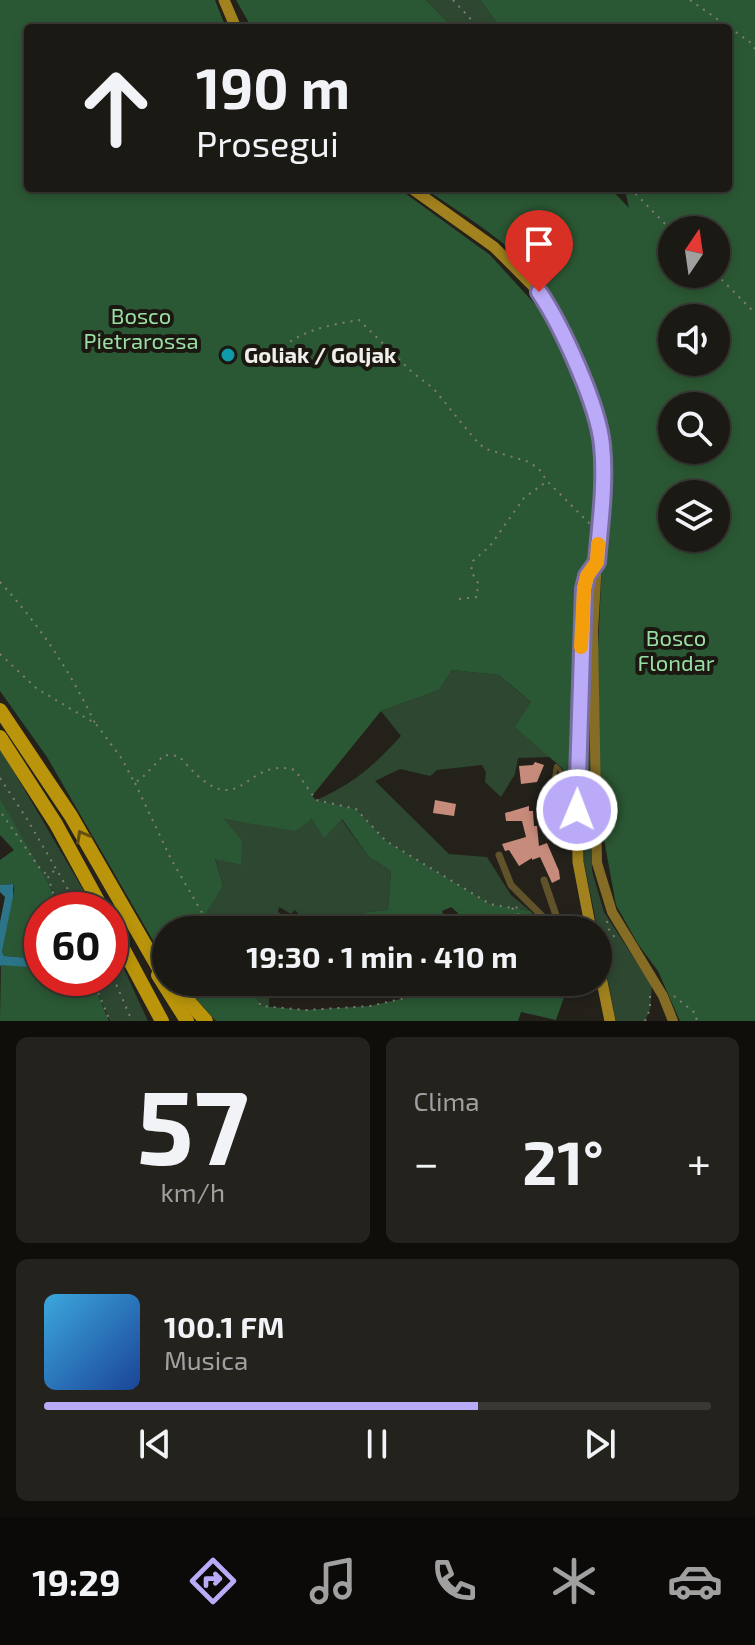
<!DOCTYPE html>
<html lang="it">
<meta charset="utf-8">
<style>
:root{--surface:#1b1914;--page:#24221d;--text:#f1f3f6;--muted:#a0a0a0;--line:#393834;--accent:#baaaf7}
body{margin:0;font-family:"Exo 2",sans-serif;background:var(--page);color:var(--text);height:100vh;display:flex;flex-direction:column;font-size:30px;white-space:nowrap}
*{box-sizing:border-box;margin:0}
p{font-size:26px;color:var(--muted)}
.icon{flex:none;width:44px;height:44px;fill:none;stroke:currentColor;stroke-width:2;stroke-linecap:round;stroke-linejoin:round}
.map{position:relative;height:1021px;overflow:hidden}
.panel{display:flex;flex-direction:column;gap:16px;padding:16px;background:#0f0e0b;flex:1}
.panel>*{flex:none}
.guide{position:absolute;left:24px;top:24px;width:708px;height:168px;border-radius:8px;box-shadow:0 4px 12px #0003,0 0 0 2px var(--line);background:#1b1914;color:var(--text);overflow:hidden}
.needle{width:52px;rotate:13deg}
.buttons{position:absolute;left:658px;top:216px;display:grid;gap:16px}
.buttons a{display:grid;place-items:center;width:72px;height:72px;border-radius:50%;background:var(--surface);box-shadow:0 4px 12px #0003,0 0 0 2px var(--line);font-size:40px}
.speed{position:absolute;left:24px;top:892px;display:flex;gap:16px;font-size:40px;font-weight:700;text-align:center}
.speed>*{display:grid;place-content:center;width:104px;height:104px;border-radius:50%;background:var(--surface);box-shadow:0 4px 12px #0003,0 0 0 2px var(--line);line-height:1}
.speed .limit{border:12px solid #d22;background:#fff;color:#111}
.pin{position:absolute;display:grid;place-items:center;width:68px;height:68px;color:#fff;margin:-82px -34px;border-radius:50% 50% 50% 0;rotate:-45deg;box-shadow:0 0 8px #0007}
.pin .icon{rotate:45deg}
.me{position:absolute;width:88px;margin:-44px;rotate:1deg;stroke-linejoin:round;filter:drop-shadow(0 0 6px #0008)}
.turn{display:flex;align-items:center;gap:28px;height:168px;padding:0 40px;font-size:36px}
.turn .icon{width:104px;height:104px;stroke-width:2.5}
.turn b{display:block;font-size:56px;line-height:68px}
.big{font-size:60px;font-weight:700;line-height:1.1}
.panel .widget{flex:1;display:flex;flex-direction:column;justify-content:center;gap:12px;min-width:0;padding:0 28px;border-radius:12px;background:var(--page)}
.panel .dial{align-items:center;gap:0}
.dial b{font-size:104px;line-height:1}
.song{display:flex;align-items:center;gap:24px}
.cover{width:96px;height:96px;border-radius:12px;background:linear-gradient(135deg,hsl(200 70% 55%),hsl(220 70% 35%))}
.played{height:8px;border-radius:4px;background:linear-gradient(90deg,var(--accent) 65%,var(--line) 65%)}
.keys{display:flex;justify-content:space-around;direction:ltr}
.heat{display:flex;justify-content:space-between;align-items:center;font-size:44px;direction:ltr}
.panel .tiles{flex:1;display:grid;gap:16px;grid-template-columns:1fr 1fr}
.widget:last-child{grid-column:span 2}
.trip{position:absolute;left:152px;top:916px;width:460px;height:80px;border-radius:40px;background:var(--surface);box-shadow:0 4px 12px #0003,0 0 0 2px var(--line);font-weight:700;line-height:80px;text-align:center}
.tab-bar{display:flex;height:128px;justify-content:space-around;align-items:center;background:#0b0a08;color:var(--muted)}
.tab-bar .icon{width:56px;height:56px}
.tab-bar .on{color:var(--accent)}
.tab-bar b{font-size:36px;color:var(--text)}
.map>svg:first-child{display:block}
</style>
<div class="map">
<svg width="755" height="1021" viewBox="0 0 755 1021">
<rect width="100%" height="100%" fill="#24211b"/>
<g fill="#2d4731">
<path d="M426,0H480L501,28H453Z"/>
<path d="M589,643L592,871L604,912L652,986L650,1009L645,1021H616L584,862Z"/>
<path d="M452,670L499,675L532,703L516,727L555,761L549,757L518,758L515,774L501,797L485,782L486,772L482,765L437,770L430,776L400,769L375,781L449,854L487,857L511,895L530,911L490,904L386,841L356,809L316,800C354,784 373,766 401,736L381,711L439,690Z"/>
<path d="M0,748L95,910H61L49,884L0,805Z"/>
<path d="M222,819L253,822L341,819L369,857L391,871L388,910L368,912L349,922L357,930H305L308,922H301L302,918L295,910L291,914L279,907L278,912L291,920L289,926L283,929L274,925L267,930H212L204,915L223,886L215,858L240,865Z"/>
<path d="M110,939L148,1021H110L91,978H110Z"/>
<path d="M248,982H362L361,987L347,989L318,984L269,985V1008L261,1006Z"/>
<path d="M384,982H503L493,992L482,994H423L409,989L384,986Z"/>
</g>
<g fill="#2b5834" fill-rule="evenodd">
<path d="M0,0H215L226,28H28V188H398L490,255L545,315L585,406L595,443L596,474L592,547L577,586L573,794L562,768L515,727L531,702L499,675L452,670L439,690L381,711L312,796L316,800L356,809L386,841L490,904L530,911L545,925L543,930H458V913L451,907L442,911L447,930H357L348,921L368,912L388,910L391,871L369,857L342,819L324,838L312,819L295,831L224,819L242,841L241,865L215,859L223,886L205,915L212,930H166V963L47,757L0,691Z"/>
<path d="M236,0H426L453,28H252Z"/>
<path d="M480,0H755V1021H680L658,971L638,944L616,905L599,812L598,649L604,519C605,503 612,488 611,471C611,467 608,464 607,460C605,449 606,436 603,424C593,382 559,302 531,270C502,237 460,213 424,188H610L629,208L625,190L645,193L642,188H728V28H501ZM672,230H716V274H672ZM672,318H716V362H672ZM672,406H716V450H672ZM672,494H716V538H672Z"/>
<path d="M0,799L49,884L59,910H42V959L4,956L2,952L14,890L13,884L0,885V860L14,850L0,835Z"/>
<path d="M1,964L42,968V978H91L109,1021H0Z"/>
<path d="M180,982H248L261,1006L306,1010L370,1006L423,994L493,992L503,982H542L549,995L564,997L556,1020L521,1012L518,1021H216Z"/>
</g>
<path fill="#2c7589" d="M13,884V897L2,952L4,956L42,959V968L1,965L0,967V922L5,897L0,892V885Z"/>
<g fill="#c78b7b">
<path d="M535,762L544,765L537,782L521,784L519,766L533,765Z"/>
<path d="M435,800L456,804L454,816L433,813Z"/>
<path d="M529,806V811H533L534,826H537L539,846L547,843L559,871L560,879L552,883L540,857L532,860V858L519,866L509,850L505,851L502,844L526,837L522,821H506L505,813Z"/>
</g>
<g fill="none" stroke-linecap="round" stroke-linejoin="round">
<g stroke="#807d78" stroke-width="2" stroke-dasharray="2 6" stroke-linecap="butt">
<path d="M453,0L479,28"/>
<path d="M690,0L750,42L755,49"/>
<path d="M630,188L672,231"/>
<path d="M716,274L755,313"/>
<path d="M278,352C299,330 330,325 359,320L413,373L433,388L478,443L486,449L529,462L539,469L547,481L590,524"/>
<path d="M0,582C41,627 68,668 95,723"/>
<path d="M459,599L477,597L478,583L471,571L473,561L490,546L524,498L546,482"/>
<path d="M0,654L36,688L96,724L122,759L134,782L140,780L164,755L179,756C243,832 240,755 295,770L316,800L356,809L386,841L490,904L512,908L523,907"/>
<path d="M0,778L27,819L80,910"/>
<path d="M135,783L171,859L212,930"/>
<path d="M2,814L39,867L48,876"/>
<path d="M54,871L48,876L58,910"/>
<path d="M512,908L520,916L525,930"/>
<path d="M607,921L608,928L616,939"/>
<path d="M110,970L132,1021"/>
<path d="M92,978L110,1021"/>
<path d="M248,982L261,1006L306,1010L370,1006L423,994L493,992L503,982"/>
<path d="M674,996L695,1013L697,1021"/>
<path d="M645,1021L650,1009V991"/>
</g>
<path stroke="#615329" stroke-width="4" d="M553,783L556,766L560,770L570,802L575,805"/>
<g stroke="#615329" stroke-width="7">
<path d="M499,855L511,885L556,930"/>
<path d="M544,880L561,930"/>
</g>
<path stroke="#856d26" stroke-width="10" d="M597,562L593,632L597,863L612,912L663,996L673,1021"/>
<g stroke="#a1821e" stroke-width="11">
<path d="M224,0L236,28"/>
<path d="M411,188L494,247L539,292L564,335L593,411L602,445L597,562L587,576L584,589L577,810L578,862L591,930"/>
<path d="M598,962L610,1021"/>
</g>
<g stroke="#ba950b" stroke-width="14">
<path d="M0,710L71,816L166,981"/>
<path d="M0,737L56,824L103,910"/>
<path d="M110,924L162,1021"/>
<path d="M158,975L187,1021"/>
<path d="M172,983L206,1021"/>
</g>
</g>
<defs><path id="oneway-chevron" d="M-2-3.5L2.5 0L-2 3.5" fill="none" stroke-width="1.6" stroke-linecap="round" stroke-linejoin="round" transform="scale(2)"/></defs>
<use stroke="#63500f" href="#oneway-chevron" transform="translate(82 836) rotate(-119)"/>
<g fill="none" stroke-linecap="round" stroke-linejoin="round">
<defs>
<path id="route" d="M539,292C562,326 598,405 602,445C606,483 600,524 597,562L587,576L584,589L577,810"/>
</defs>
<use href="#route" stroke="#796ea1" stroke-width="20"/>
<use href="#route" stroke="#baaaf7" stroke-width="14"/>
<path stroke="#f59e0b" stroke-width="14" d="M581,647L584,589L587,576L597,562L598,544"/>
</g>
<circle fill="#0f9aa8" stroke="#1b1812" stroke-width="3" cx="228" cy="355" r="8"/>
<g text-anchor="middle" stroke-width="8" stroke-linejoin="round" paint-order="stroke">
<g font-size="22" fill="#99dea3" stroke="#1b1812">
<text x="141" y="324">Bosco<tspan x="141" dy="25">Pietrarossa</tspan></text>
<text x="676" y="646">Bosco<tspan x="676" dy="25">Flondar</tspan></text>
</g>
<g font-size="22" font-weight="bold" fill="#f0eeea" stroke="#1b1812" text-anchor="start">
<text x="244" y="363">Goliak / Goljak</text>
</g>
</g>
</svg>
<div class="buttons">
<a><svg class="needle" viewBox="-14 -14 28 28"><path d="M0-13l5 13h-10z" fill="#e53935"/><path d="M0 13l5-13h-10z" fill="#a0a0a0"/></svg></a>
<a><svg class="icon" aria-label="sound" viewBox="0 0 24 24"><path d="M4 9h4l5-4v14l-5-4H4zM17 9q2 3 0 6"/></svg></a>
<a><svg class="icon" aria-label="search" viewBox="0 0 24 24"><circle cx="10" cy="10" r="6"/><path d="M15 15l6 6"/></svg></a>
<a><svg class="icon" aria-label="layers" viewBox="0 0 24 24"><path d="M12 4l9 5-9 5-9-5zM3 14l9 5 9-5"/></svg></a>
</div>
<div class="speed"><div class="limit">60</div></div>
<div class="pin" style="left:539px;top:292px;background:#d93025"><svg class="icon" aria-label="arrive" viewBox="0 0 24 24"><path d="M6 21V4h12l-3 4 3 4H6"/></svg></div>
<svg class="me" style="left:577px;top:810px" viewBox="-20 -20 40 40"><circle r="17" fill="#baaaf7" stroke="#fff" stroke-width="3"/><path d="M0-11L8 9 0 5-8 9z" fill="#fff"/></svg>
<div class="trip">19:30 · 1 min · 410 m</div>
<div class="guide">
<div class="turn"><svg class="icon" aria-label="ahead" viewBox="0 0 24 24"><path d="M12 20V5M6 11l6-6 6 6"/></svg><div><b>190 m</b>Prosegui</div></div>
</div>
</div>
<section class="panel">
<div class="tiles">
<div class="widget dial"><b>57</b><p>km/h</p></div>
<div class="widget"><p>Clima</p>
<div class="heat"><a>−</a><b class="big">21°</b><a>+</a></div>
</div>
<div class="widget">
<div class="song"><i class="cover"></i><div><b>100.1 FM</b><p>Musica</p></div></div>
<div class="played"></div>
<div class="keys"><svg class="icon" aria-label="previous" viewBox="0 0 24 24"><path d="M18 5L8 12l10 7zM5 5v14"/></svg><svg class="icon" aria-label="pause" viewBox="0 0 24 24"><path d="M8 5v14M16 5v14"/></svg><svg class="icon" aria-label="next" viewBox="0 0 24 24"><path d="M6 5l10 7-10 7zM19 5v14"/></svg></div>
</div>
</div>
</section>
<nav class="tab-bar">
<b>19:29</b>
<svg class="icon on" aria-label="directions" viewBox="0 0 24 24"><path d="M12 3l9 9-9 9-9-9zM9 14v-3h6M13 9l2 2-2 2"/></svg>
<svg class="icon" aria-label="music" viewBox="0 0 24 24"><path d="M9 18V5l10-2v13"/><circle cx="6" cy="18" r="3"/><circle cx="16" cy="16" r="3"/></svg>
<svg class="icon" aria-label="phone" viewBox="0 0 24 24"><path d="M5 4h4l2 5-3 2q2 4 5 5l2-3 5 2v4C11 20 4 13 5 4z"/></svg>
<svg class="icon" aria-label="climate" viewBox="0 0 24 24"><path d="M12 3v18M4 7l16 10M4 17L20 7"/></svg>
<svg class="icon" aria-label="car" viewBox="0 0 24 24"><path d="M5 17H2v-5l4-1 3-4h7l3 4 3 1v5h-3M9 17h6M6 11h13"/><circle cx="7" cy="17" r="2"/><circle cx="17" cy="17" r="2"/></svg>
</nav>
